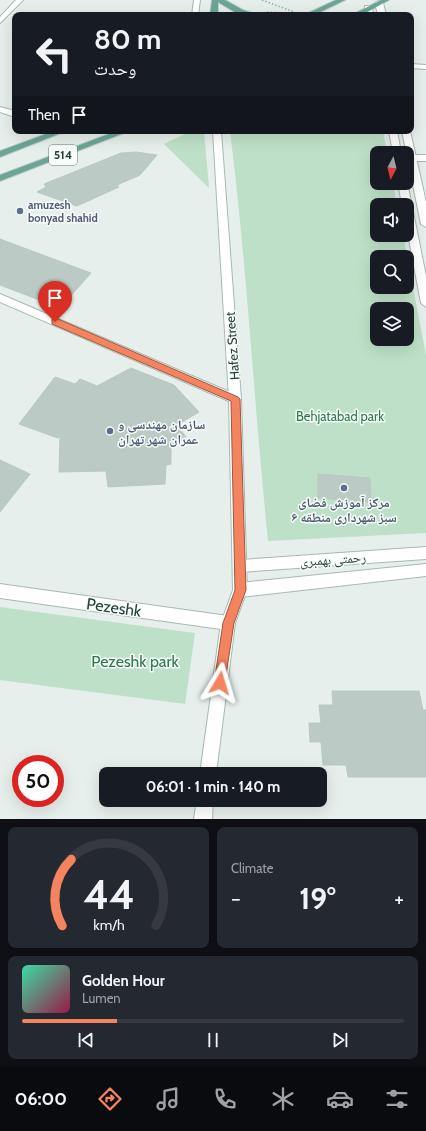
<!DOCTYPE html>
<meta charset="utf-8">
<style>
:root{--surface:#171b24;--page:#242831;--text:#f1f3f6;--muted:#9ea1a6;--line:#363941;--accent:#f4845f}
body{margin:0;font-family:Cabin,"Noto Naskh Arabic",sans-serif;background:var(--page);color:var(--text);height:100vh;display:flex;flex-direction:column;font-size:15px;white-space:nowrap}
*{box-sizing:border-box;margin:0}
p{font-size:13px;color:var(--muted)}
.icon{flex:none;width:22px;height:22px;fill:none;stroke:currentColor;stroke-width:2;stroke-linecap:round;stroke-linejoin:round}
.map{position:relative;height:819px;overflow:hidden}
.panel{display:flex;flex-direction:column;gap:8px;padding:8px;background:#0d0f14;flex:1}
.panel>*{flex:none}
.hud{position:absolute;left:12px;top:12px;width:402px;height:122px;border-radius:8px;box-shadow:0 4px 16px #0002;background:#171b24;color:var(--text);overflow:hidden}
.needle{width:26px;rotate:187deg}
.fabs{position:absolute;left:370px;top:146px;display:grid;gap:8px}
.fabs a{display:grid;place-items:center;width:44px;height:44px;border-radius:8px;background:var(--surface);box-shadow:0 4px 16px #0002;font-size:20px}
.speed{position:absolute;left:12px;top:755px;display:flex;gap:8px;font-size:20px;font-weight:700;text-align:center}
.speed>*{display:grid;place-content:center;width:52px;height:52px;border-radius:50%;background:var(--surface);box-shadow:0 4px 16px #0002;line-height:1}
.speed .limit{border:6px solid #d22;background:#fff;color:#111}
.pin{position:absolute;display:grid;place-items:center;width:34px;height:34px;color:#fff;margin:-41px -17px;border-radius:50% 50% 50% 0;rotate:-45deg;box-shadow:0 0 4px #0007}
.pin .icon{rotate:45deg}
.me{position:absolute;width:44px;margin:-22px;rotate:7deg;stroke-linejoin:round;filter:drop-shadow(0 0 3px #0008)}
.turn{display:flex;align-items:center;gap:14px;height:84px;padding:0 16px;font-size:18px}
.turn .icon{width:52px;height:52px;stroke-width:2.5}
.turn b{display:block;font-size:28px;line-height:34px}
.then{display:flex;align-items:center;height:38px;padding:0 16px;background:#0003;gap:8px;font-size:15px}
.big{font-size:30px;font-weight:800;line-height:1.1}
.panel .card{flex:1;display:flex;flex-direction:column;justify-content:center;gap:6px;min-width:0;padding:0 14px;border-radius:8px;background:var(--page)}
.panel .dial{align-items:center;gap:0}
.dial svg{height:104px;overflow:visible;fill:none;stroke:var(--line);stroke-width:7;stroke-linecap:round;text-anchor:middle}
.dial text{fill:var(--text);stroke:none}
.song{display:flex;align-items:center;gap:12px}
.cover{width:48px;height:48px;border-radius:6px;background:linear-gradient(135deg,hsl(160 70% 55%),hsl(340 70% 35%))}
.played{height:4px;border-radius:2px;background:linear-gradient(90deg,var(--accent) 25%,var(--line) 25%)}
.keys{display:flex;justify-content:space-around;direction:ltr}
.heat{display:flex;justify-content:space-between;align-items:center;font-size:22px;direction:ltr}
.panel .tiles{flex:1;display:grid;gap:8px;grid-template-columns:1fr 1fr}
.card:last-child{grid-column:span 2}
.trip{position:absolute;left:99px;top:767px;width:228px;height:40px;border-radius:8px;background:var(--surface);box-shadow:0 4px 16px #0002;font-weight:800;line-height:40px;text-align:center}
.dock{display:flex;height:64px;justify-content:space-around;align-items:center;background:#090b0e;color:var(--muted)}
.dock .icon{width:28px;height:28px}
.dock .selected{color:var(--accent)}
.dock b{font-size:18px;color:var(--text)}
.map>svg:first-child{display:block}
</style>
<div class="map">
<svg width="426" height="819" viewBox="0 0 426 819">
<rect width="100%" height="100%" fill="#e6efeb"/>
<g fill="#bfe0c8" fill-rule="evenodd">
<path d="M191,131H204L209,188L164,144Z"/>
<path d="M230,131H383L387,153H377V183H393L397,205H377V235H403L426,355V533L268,541C254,404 247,267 230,131ZM377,257H407V287H377ZM377,309H407V339H377Z"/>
<path d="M0,607L195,633L185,704L0,680Z"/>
</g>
<g fill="#bbcac4" stroke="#b8c9c2">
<path d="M136,152L157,155L140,175L117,185L119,187L77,206L37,192L46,187L44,184L121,153Z"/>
<path d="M0,239L91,273L60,308L0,285Z"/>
<path d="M131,368L174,385L199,412L177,425L186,437L171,447V464L166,465L165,484L108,487L106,471L59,472L60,435L58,438L19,424L55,377L75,384L80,379L97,386Z"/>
<path d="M0,460L30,474L0,512Z"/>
<path d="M318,474L370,478L371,502L318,498Z"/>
<path d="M332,691H419L423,710H426V777H348L346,765H323L321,742H310L309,723H321L319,705H333Z"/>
</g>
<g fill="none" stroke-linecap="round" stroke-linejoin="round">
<defs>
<path id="service" d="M194,0H200L198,15H192Z"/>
<g id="minor">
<path d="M411,64L426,65V69L411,68Z"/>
<path d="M0,107L15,111V117L0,112Z"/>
<path d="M426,155V161H412L408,158L412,155Z"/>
<path d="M0,294L239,396L241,399L239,402H231L0,302Z"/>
<path d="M0,584L228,616L233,618L235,623L233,628L228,630L0,598Z"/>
</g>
<g id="tertiary">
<path d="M16,0H23L0,23V17Z"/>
<path d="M379,1L383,3L386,15H378L375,3Z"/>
<path d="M365,6H371L374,15H366Z"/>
<path d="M389,131H397L401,153H393Z"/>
<path d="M402,131H410L426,202V227L421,224Z"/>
<path d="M407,182L426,276V307L421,303L407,229V205H402L398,183Z"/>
<path d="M426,547V559L240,572L235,570L233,566L235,562L240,560Z"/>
<path d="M426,564V576L240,597L235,595L233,590L235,585L240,583Z"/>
</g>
<g id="secondary">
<path d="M213,131H221L241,399L247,590L235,623L216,774H200L221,623L233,590L229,399Z"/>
<path d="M197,800H213L212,819H194Z"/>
</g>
<g id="primary">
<path d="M212,0H225L243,10L258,15L238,14L218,2V15H210Z"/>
<path d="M336,0H345L314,15H304Z"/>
<path d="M381,0H389L362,15H352Z"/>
<path d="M54,131H66L0,157V151Z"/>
<path d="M117,131H129L0,181V175Z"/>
</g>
</defs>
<use href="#service" stroke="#a8b8b2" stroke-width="2"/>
<use href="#minor" stroke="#a8b8b2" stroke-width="2"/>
<use href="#tertiary" stroke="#a8b8b2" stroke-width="2"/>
<use href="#secondary" stroke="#a4bbb3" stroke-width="2"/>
<use href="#primary" stroke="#c2cac8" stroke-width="2"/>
<g stroke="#86b3a5" stroke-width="1.5" stroke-dasharray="1.5 2" stroke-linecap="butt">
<path d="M262,0L294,12"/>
<path d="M267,12L289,13"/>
</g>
<use href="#service" fill="#fff" fill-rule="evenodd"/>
<use href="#minor" fill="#fff" fill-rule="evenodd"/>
<use href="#tertiary" fill="#fff" fill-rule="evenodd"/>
<use href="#secondary" fill="#fff" fill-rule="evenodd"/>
<use href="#primary" fill="#6aa596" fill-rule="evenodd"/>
</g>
<path fill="#f4845f" stroke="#9f563e" d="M52,319H58L238,397L240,399L246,590L234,623L224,688L220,689L216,688L214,683L223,623L235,590L231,401L52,324Z"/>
<g fill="#5c6f8a" stroke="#f7fbf9" stroke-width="1.5">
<circle cx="20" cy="211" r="4"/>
<circle cx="110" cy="431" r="4"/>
<circle cx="344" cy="488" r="4"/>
</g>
<g text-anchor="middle" stroke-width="3" stroke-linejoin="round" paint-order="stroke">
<g font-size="11" font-weight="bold" fill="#4e5e75" stroke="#f7fbf9" text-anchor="start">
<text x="28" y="209">amuzesh<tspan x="28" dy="13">bonyad shahid</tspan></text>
</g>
<rect fill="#f7fbf9" stroke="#637a73" stroke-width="1" x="49" y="145" width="28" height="20" rx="3"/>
<g font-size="12" font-weight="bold" fill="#24423a">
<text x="63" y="159">514</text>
</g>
<g font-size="13" fill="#24423a" stroke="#f7fbf9">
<text transform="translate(232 346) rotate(-94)" y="5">Hafez Street</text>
<text transform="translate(333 559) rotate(-4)" y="5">رحمتی بهمبری</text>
</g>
<g font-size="13" fill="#2d7a4b" stroke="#f7fbf9">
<text x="340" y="421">Behjatabad park</text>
</g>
<g font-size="13" font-weight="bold" fill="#4e5e75" stroke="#f7fbf9" text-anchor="start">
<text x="118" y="429">سازمان مهندسی و<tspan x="118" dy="15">عمران شهر تهران</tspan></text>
<text x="344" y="507" text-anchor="middle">مرکز آموزش فضای<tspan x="344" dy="15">سبز شهرداری منطقه ۶</tspan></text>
</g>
<g font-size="16" fill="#24423a" stroke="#f7fbf9">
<text transform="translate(114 607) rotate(8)" y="6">Pezeshk</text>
</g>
<g font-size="16" fill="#2d7a4b" stroke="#f7fbf9">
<text x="135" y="667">Pezeshk park</text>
</g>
</g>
</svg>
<div class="fabs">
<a><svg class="needle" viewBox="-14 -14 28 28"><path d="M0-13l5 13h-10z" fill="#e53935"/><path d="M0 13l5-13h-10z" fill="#9ea1a6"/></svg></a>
<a><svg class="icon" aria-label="sound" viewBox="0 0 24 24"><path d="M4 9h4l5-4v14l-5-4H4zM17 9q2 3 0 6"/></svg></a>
<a><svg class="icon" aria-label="search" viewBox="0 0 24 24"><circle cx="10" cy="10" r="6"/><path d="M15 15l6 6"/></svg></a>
<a><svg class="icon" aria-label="layers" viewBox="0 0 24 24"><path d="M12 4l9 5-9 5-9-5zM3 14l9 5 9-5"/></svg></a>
</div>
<div class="speed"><div class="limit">50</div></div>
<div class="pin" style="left:55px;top:322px;background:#d93025"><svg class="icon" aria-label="arrive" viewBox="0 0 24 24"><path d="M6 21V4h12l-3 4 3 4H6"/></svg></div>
<svg class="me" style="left:220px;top:683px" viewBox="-20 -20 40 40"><path d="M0-17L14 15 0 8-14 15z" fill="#f4845f" stroke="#fff" stroke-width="4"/></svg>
<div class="trip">06:01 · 1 min · 140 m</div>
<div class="hud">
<div class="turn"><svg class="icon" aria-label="left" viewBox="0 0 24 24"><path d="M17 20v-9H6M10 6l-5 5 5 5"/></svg><div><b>80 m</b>وحدت</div></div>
<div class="then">Then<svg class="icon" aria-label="arrive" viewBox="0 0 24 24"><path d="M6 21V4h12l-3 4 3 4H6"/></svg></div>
</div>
</div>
<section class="panel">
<div class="tiles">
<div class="card dial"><svg viewBox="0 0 100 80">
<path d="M14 69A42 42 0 1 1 86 69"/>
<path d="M14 69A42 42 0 0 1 21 18" stroke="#f4845f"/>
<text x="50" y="56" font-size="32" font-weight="700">44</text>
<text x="50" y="72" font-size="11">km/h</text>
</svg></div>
<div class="card"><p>Climate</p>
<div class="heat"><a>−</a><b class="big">19°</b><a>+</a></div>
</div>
<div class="card">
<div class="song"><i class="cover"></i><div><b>Golden Hour</b><p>Lumen</p></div></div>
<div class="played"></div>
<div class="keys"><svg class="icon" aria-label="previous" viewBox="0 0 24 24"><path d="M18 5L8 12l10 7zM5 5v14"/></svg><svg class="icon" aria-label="pause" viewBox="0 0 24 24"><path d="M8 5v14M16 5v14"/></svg><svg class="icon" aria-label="next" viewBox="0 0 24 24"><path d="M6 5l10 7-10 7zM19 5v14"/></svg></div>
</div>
</div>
</section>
<nav class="dock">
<b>06:00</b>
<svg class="icon selected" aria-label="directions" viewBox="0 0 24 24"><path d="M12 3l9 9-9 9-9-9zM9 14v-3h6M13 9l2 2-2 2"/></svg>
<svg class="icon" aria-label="music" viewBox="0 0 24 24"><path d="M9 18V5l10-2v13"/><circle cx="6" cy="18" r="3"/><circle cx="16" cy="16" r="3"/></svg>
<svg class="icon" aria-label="phone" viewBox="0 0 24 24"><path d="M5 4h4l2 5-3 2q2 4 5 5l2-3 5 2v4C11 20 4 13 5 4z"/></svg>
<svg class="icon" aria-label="climate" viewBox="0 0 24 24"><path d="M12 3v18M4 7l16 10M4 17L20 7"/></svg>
<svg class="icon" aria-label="car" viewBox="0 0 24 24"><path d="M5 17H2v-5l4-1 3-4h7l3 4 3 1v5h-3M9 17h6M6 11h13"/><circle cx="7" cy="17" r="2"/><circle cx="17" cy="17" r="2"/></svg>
<svg class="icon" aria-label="filters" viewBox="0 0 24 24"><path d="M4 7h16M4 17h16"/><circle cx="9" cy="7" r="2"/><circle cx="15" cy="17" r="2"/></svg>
</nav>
